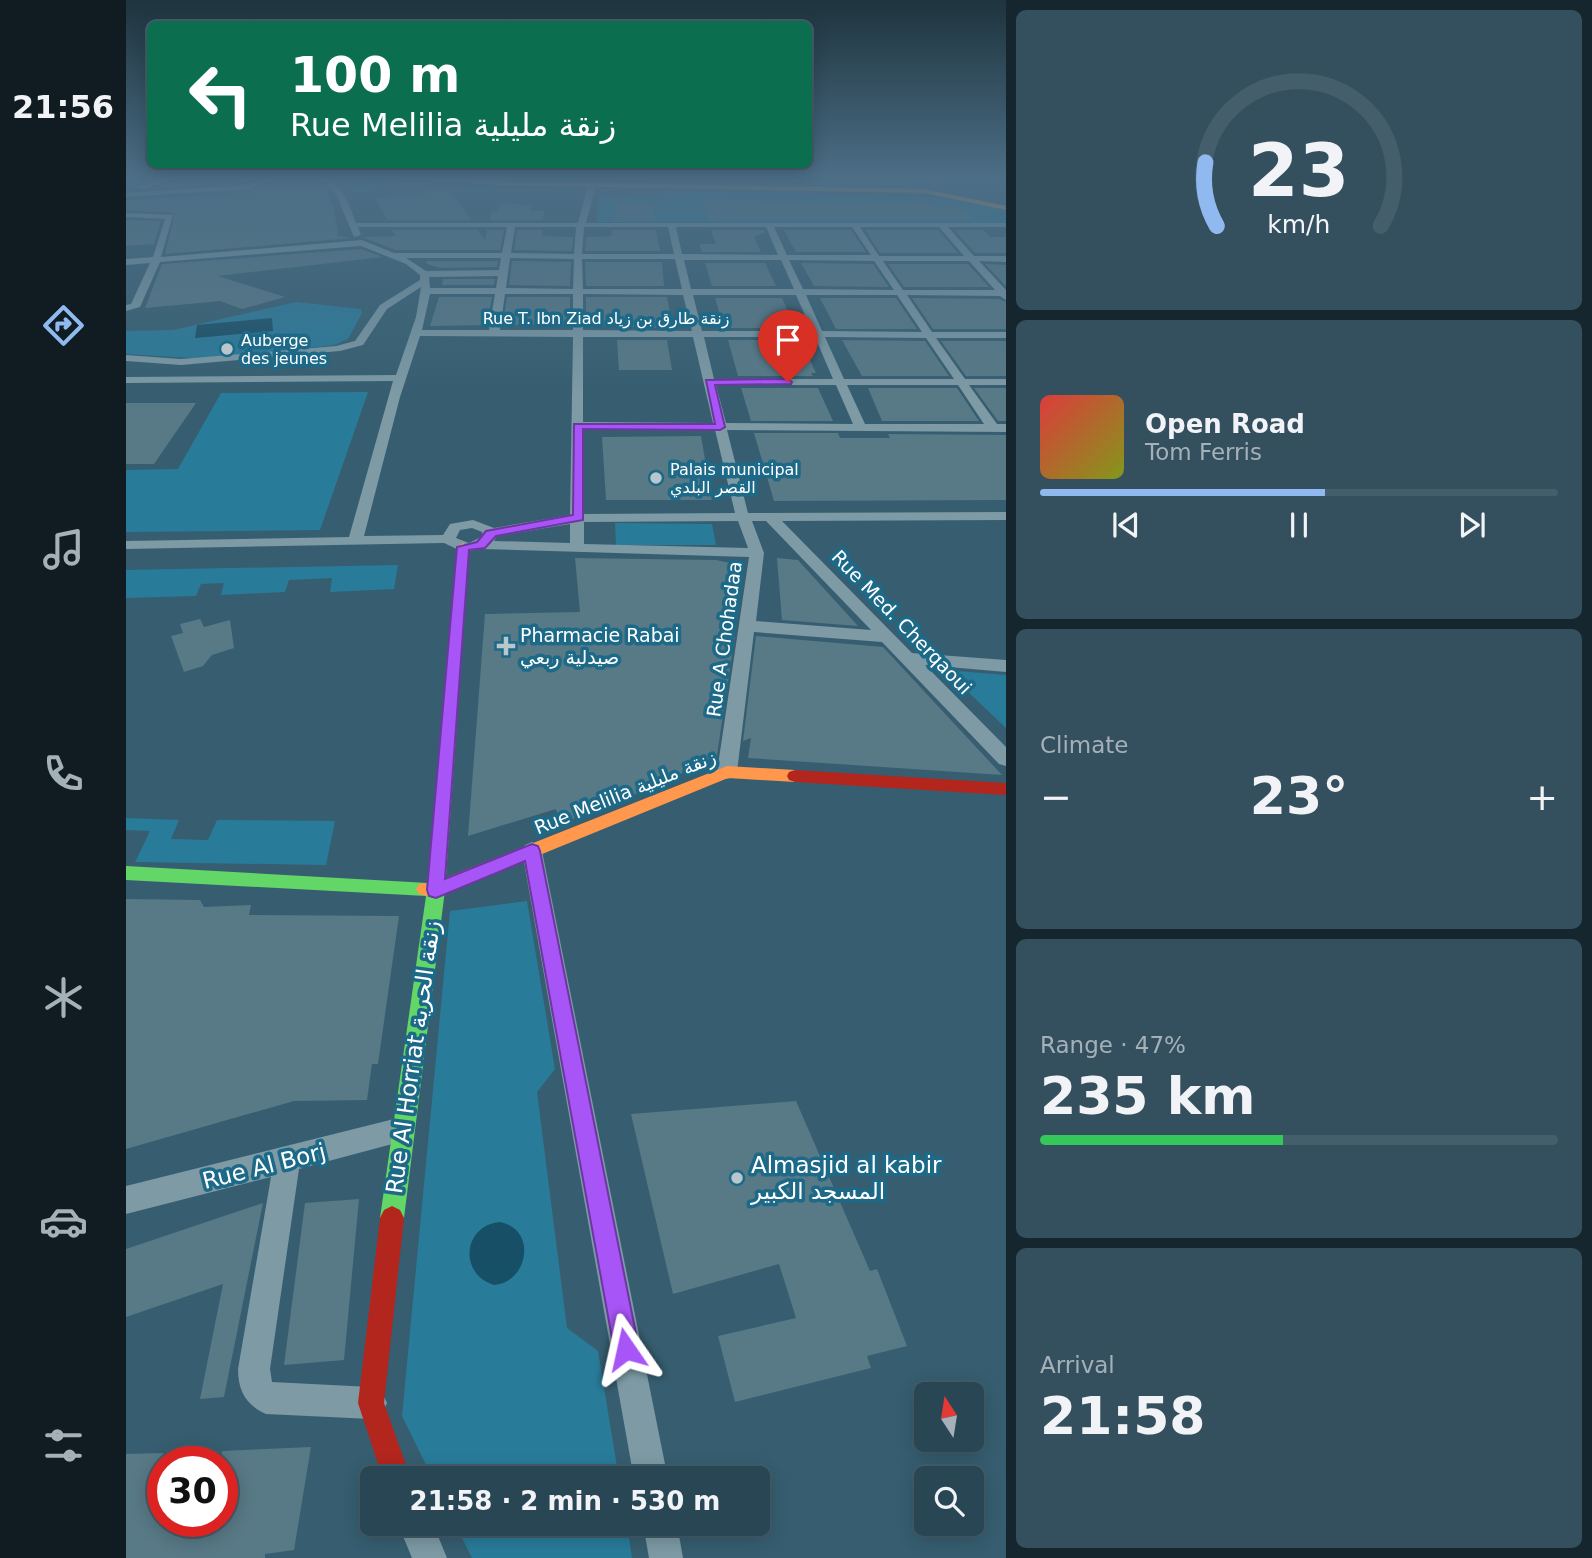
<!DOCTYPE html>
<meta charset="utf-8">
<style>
:root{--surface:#284654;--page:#34505e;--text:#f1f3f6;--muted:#a5b1b8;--line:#445e6b;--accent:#90b9f0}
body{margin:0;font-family:"DejaVu Sans",Vazirmatn,sans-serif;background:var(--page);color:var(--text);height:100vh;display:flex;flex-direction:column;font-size:26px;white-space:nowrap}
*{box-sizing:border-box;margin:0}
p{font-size:23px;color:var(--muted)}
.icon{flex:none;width:38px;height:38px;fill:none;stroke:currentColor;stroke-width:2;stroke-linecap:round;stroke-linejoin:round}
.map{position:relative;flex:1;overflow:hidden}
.side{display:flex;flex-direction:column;gap:10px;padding:10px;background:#16262e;width:586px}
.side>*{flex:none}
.hud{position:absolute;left:21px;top:21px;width:665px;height:147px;border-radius:10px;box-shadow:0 4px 18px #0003,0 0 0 2px var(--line);background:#0b6e4f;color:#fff;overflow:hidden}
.needle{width:46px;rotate:348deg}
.controls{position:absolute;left:788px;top:1382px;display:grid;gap:14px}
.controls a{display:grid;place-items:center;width:70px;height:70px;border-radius:10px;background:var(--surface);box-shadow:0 4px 18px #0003,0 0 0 2px var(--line);font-size:35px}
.speed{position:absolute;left:21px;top:1446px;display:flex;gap:14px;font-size:35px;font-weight:700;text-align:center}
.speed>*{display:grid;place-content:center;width:91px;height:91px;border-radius:50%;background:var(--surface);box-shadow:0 4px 18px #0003,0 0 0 2px var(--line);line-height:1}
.speed .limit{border:10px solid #d22;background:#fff;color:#111}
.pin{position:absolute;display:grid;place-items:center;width:60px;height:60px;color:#fff;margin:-72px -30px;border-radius:50% 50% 50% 0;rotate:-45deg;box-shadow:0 0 7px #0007}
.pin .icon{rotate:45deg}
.me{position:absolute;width:77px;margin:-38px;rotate:349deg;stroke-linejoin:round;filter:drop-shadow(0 0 5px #0008)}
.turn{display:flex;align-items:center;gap:24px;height:147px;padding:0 28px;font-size:32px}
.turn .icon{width:91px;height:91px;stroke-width:2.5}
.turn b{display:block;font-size:49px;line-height:60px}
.big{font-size:52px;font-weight:600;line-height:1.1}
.side .widget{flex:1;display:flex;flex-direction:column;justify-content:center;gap:10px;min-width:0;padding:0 24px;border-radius:10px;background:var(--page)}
.side .dial{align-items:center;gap:0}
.dial svg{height:182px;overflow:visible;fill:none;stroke:var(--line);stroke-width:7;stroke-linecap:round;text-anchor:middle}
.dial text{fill:var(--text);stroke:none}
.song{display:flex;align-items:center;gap:21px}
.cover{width:84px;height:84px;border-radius:10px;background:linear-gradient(135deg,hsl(0 70% 55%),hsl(70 70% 35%))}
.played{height:7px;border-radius:4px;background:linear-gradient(90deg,var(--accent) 55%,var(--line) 55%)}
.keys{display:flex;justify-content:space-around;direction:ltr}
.heat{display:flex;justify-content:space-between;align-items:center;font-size:38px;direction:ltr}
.charge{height:10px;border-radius:5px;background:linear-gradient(90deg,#34c759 47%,var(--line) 0)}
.trip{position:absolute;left:234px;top:1466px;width:410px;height:70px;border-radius:10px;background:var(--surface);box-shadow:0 4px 18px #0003,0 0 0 2px var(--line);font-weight:600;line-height:70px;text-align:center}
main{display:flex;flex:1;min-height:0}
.tab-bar{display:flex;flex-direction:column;width:126px;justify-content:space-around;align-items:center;background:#101c22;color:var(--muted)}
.tab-bar .icon{width:49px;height:49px}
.tab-bar .current{color:var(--accent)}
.tab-bar b{font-size:32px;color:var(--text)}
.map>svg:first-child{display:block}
</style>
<main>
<nav class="tab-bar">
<b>21:56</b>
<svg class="icon current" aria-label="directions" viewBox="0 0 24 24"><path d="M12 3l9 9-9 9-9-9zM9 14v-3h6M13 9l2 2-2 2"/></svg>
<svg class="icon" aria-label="music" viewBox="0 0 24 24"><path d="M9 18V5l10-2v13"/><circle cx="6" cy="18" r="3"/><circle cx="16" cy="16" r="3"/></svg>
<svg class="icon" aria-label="phone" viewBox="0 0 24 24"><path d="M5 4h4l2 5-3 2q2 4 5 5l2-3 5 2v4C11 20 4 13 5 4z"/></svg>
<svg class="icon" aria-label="climate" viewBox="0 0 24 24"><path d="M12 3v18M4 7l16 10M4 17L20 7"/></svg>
<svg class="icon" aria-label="car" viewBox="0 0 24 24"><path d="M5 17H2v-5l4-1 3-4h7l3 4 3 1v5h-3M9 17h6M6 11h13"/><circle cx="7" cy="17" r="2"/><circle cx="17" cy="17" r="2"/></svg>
<svg class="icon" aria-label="filters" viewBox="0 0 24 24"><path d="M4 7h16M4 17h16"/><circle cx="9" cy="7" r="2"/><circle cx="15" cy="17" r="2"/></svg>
</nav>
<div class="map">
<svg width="880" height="1558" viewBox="0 0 880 1558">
<rect width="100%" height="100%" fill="#365e70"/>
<g fill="#297b9a">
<path d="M202,176L300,184L296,187H254L232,193Z"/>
<path d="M539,191L805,197L858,203L880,211V223L471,222L473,197L532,198V194H538Z"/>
<path d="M170,302L235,309L236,313L222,339L208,345L122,355L66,358L0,354V331L47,330Z"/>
<path d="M242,392L194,530L0,532V470L52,469L95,393Z"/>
<path d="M489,523L586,524L590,545H490Z"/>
<path d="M272,565L268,589L204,592L206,578L163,580L159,592L95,595L98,583L75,584L70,596L0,598V570Z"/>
<path d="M819,670L880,675V728Z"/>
<path d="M0,818L53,820L45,839L82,840L91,820L209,821L200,865L9,862L24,831L0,830Z"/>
<path d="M401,901L429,1069L411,1092L441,1328L472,1351L493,1479H307L276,1416L324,911Z"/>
<path d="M329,1524H501L506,1558H346Z"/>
</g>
<g fill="#174f67">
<path d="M146,318L147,331L69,338L71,325Z"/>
<path d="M374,1222C411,1229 403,1282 368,1285C332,1274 337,1225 374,1222Z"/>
</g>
<g fill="#587986">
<path d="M0,176H34L9,185L10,190H0Z"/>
<path d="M56,176H139L121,182L26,189Z"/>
<path d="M160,176H187L200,189L208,208L212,236L226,238L39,254L49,213L0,210V200L123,192Z"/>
<path d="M324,190L345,220H261L250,198Z"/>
<path d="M575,200L805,203L808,207H834L848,220H582Z"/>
<path d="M492,202L526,203L529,220H487Z"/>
<path d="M380,203L405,205V211H418L417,220H364L366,211H372L373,205Z"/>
<path d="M0,220L35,221L28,244L0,246Z"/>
<path d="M266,230H352L359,240L361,230H378L374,250H269L236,237L270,236Z"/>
<path d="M391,230H417L416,236L447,237L446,251L388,250Z"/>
<path d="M486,230H530L534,251H459L460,237L485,236Z"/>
<path d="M585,230H638L639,232L628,237L635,252H576L573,244H590Z"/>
<path d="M658,230H725L740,252H670Z"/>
<path d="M739,230H812L832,253H754Z"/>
<path d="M828,230H857L865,237H880V253H849Z"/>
<path d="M235,249L257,257L92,276L159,297L116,309L94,301L19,308L36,264Z"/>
<path d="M300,261H372L371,267L314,268L301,264Z"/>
<path d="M386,261L445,262L444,286L383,285Z"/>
<path d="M459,262H536L538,286H460Z"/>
<path d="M579,263H639L650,286H586Z"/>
<path d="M675,263L747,264L763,287L688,286Z"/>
<path d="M762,264H842L863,287H778Z"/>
<path d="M859,264L880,265V286Z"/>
<path d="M317,279H369L368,285H316Z"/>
<path d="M313,297H366L361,325L304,326Z"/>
<path d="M381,297H444V325H377Z"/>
<path d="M460,297H541L546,323L539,328L460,325Z"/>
<path d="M589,298H656L670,328H598Z"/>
<path d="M694,298H770L791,329H710Z"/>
<path d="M786,298L873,299L880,302V329H807Z"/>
<path d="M491,340H541L546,370H493Z"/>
<path d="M602,340H675L690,373H685L687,376H612Z"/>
<path d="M716,340L799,341L823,376H736Z"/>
<path d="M815,341H880V376H840Z"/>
<path d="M615,388H692L707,421H625Z"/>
<path d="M742,388H831L853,421H756Z"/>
<path d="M848,388H880V421H872Z"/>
<path d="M0,403H70L28,464H0Z"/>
<path d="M628,433H712L714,438H764L762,434L880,435V500L648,501Z"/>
<path d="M575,436L586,500H480L476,437Z"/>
<path d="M449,558L590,560L610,564L602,633L609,634L591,755L535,784L434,824L430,809L342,836L359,614L454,612Z"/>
<path d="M651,558L672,560L732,626L656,620Z"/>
<path d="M74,619L78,627L104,620L108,648L86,655L77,666L58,672L45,636L57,633L54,624Z"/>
<path d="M630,636L757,647L876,775L622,758L625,738L617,741Z"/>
<path d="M0,899L74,900L78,907L125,905L123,915L273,916L252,1064H246L241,1100L168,1101L0,1149Z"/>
<path d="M670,1101L744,1271L751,1269L781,1346L741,1356L745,1368L609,1402L592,1336L670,1318L653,1264L547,1294L505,1114Z"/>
<path d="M233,1199L218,1360L158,1365L179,1203Z"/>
<path d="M137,1203L98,1397L74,1399L97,1284L0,1317V1249Z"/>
<path d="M185,1447L168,1550L139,1554V1558H0V1454L37,1453V1521H96V1451Z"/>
</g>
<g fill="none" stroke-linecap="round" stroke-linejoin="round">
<g fill="#7d9aa5" fill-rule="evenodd">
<path d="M42,176H54L17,189L10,187Z"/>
<path d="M147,176H158L123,189L0,197V193L122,185Z"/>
<path d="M190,176C214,176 223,204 230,223H452L462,185L466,183L470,185L460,223H880V227H822L848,256H880V262L853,261L880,290V300L874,296L781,295L806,332H880V338H810L839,379H880V385H843L871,424H880V432L601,430L622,513L880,512V520L656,521L786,653L880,660V672L799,665L880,747V766L873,764L756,642L628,632L611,772L608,777L601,779L594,777L591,772L623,557L355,549L337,552L318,543L0,549V541L223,537L267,381L0,383V377L270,375L290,317L295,287L261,309L237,345L214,351L55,365L0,361V355L55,359L210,346L229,341L254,305L294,280V275L280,264L235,246L34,262L14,307L0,311V305L5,304L24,263L0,265V259L27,257L39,219L0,217V213L47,215L35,257L236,240L268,253H376L381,227H232L235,235L228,237L210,194ZM389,227H450L448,254L385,253ZM458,227H542L548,254H456ZM550,227H640L652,255L556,254ZM648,227H726L745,255H661ZM734,227H813L838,256H753ZM280,258H375L373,270L300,271ZM384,258L448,259L447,289L380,288ZM456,259H549L556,289H457ZM558,260H655L668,289H565ZM663,260L748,261L768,290L677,289ZM757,261H843L869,290H777ZM372,276L370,288H304L303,277ZM304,294H369L363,330H296ZM379,294H447V330H374ZM457,294L557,295L566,331L457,330ZM567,295H670L686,331H576ZM680,295H771L796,332L696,331ZM294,336L447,337L444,515L368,528L347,520L324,524L317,535L238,536L274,397ZM457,337H567L587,423L457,422ZM578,337H689L707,379H588ZM699,337L800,338L828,379H718ZM590,385H710L727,424L600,423ZM721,385H832L858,424H739ZM457,430H589L609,513L458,514ZM612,521L622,548L458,544V522ZM626,521H640L745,630L630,621L638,553ZM444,524V543L368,541L371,536ZM346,528L356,532L357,536L343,543L330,538L334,530Z"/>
<path d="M406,842L413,845L416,851L542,1479H508L396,851L399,845Z"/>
<path d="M276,1117L285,1121L289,1130L285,1139L173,1169L144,1369L146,1382L245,1387L256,1392L261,1403L256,1414L245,1419L140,1414C120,1405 112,1391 112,1369L145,1177L0,1214V1186Z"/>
<path d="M272,1524H307L321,1558H286Z"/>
<path d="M517,1524H551L557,1558H523Z"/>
</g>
<path fill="#63d668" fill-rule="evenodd" d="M320,758L328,764L319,890L278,1218L274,1226L266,1230L258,1226L254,1218L300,896L0,880V866L302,883L312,764Z"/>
<g fill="#ff974d" fill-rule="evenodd">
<path d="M258,176L372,181L798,189L880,206V210L798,193L372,185Z"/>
<path d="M337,543L343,547L328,764L320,770L312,764L331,547Z"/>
<path d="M601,766L669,770L675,772L677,776L675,780L669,782L602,778L316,895L310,898L293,894L290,889L293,884L309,882Z"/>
</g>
<g fill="#b3261e" fill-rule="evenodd">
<path d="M669,770L880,783V795L669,782L663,780L661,776L663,772Z"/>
<path d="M266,1206L274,1210L278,1218L258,1403L285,1479H257L232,1403L254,1218L258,1210Z"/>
</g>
</g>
<linearGradient id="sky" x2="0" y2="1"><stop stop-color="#1e343e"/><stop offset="0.45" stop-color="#4c6e86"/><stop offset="1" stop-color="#4c6e86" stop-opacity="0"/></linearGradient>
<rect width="880" height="394" fill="url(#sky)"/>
<path fill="#a855f7" stroke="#6d37a1" stroke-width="2" d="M662,379L666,382L665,384L589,385L599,427L594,430L457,429V520L370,536L359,548L343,550L319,879L406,844L412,846L414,851L513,1349L509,1358L500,1361L491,1358L488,1349L399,861L310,898L303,896L301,890L331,547L351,542L360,531L447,515L448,424H589L580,380Z"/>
<g fill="#b9c7cd" stroke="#1d6988" stroke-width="2.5">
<circle cx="101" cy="349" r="7"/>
<circle cx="530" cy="478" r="7"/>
<path d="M376.5 635.5h7v7h7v7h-7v7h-7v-7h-7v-7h7z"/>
<circle cx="611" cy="1178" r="7"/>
</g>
<g text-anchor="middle" stroke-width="7" stroke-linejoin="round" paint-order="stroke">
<g font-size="16" fill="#fff" stroke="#1d6988">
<text x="480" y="324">Rue T. Ibn Ziad زنقة طارق بن زياد</text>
</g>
<g font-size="16" fill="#fff" stroke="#1d6988" text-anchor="start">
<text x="115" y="346">Auberge<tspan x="115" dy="18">des jeunes</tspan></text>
<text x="544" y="475">Palais municipal<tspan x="544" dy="18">القصر البلدي</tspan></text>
</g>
<g font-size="19" fill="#fff" stroke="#1d6988">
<text transform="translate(776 622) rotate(46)" y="7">Rue Med. Cherqaoui</text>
<text transform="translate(598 639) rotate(-82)" y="7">Rue A Chohadaa</text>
<text transform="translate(499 792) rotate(-22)" y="7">Rue Melilia زنقة مليلية</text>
</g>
<g font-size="19" fill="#fff" stroke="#1d6988" text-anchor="start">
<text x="394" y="642">Pharmacie Rabai<tspan x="394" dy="22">صيدلية ربعي</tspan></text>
</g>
<g font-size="23" fill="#fff" stroke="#1d6988">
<text transform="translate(287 1057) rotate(-82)" y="8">Rue Al Horriat زنقة الحرية</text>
<text transform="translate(138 1166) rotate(-14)" y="8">Rue Al Borj</text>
</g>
<g font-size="23" fill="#fff" stroke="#1d6988" text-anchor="start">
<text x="625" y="1173">Almasjid al kabir<tspan x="625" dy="26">المسجد الكبير</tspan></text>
</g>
</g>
</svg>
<div class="controls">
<a><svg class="needle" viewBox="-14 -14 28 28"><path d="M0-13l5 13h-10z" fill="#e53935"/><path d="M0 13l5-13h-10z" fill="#a5b1b8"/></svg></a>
<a><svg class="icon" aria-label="search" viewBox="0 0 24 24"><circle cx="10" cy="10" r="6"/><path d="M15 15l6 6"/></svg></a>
</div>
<div class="speed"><div class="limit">30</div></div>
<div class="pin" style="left:662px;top:382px;background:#d93025"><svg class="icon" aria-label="arrive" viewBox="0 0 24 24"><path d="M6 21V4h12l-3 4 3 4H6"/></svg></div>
<svg class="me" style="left:500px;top:1349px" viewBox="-20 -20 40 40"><path d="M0-17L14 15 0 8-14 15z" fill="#a855f7" stroke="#fff" stroke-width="4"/></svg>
<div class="trip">21:58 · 2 min · 530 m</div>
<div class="hud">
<div class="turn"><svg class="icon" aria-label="left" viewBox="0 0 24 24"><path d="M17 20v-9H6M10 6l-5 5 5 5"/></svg><div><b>100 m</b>Rue Melilia زنقة مليلية</div></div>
</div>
</div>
<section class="side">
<div class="widget dial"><svg viewBox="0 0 100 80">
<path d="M14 69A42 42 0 1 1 86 69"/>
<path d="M14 69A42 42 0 0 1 9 41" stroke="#90b9f0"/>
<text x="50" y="56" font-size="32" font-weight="700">23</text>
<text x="50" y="72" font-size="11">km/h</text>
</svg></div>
<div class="widget">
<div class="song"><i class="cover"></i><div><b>Open Road</b><p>Tom Ferris</p></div></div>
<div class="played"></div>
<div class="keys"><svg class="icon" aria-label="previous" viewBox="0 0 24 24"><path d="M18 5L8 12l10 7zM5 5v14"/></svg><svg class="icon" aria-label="pause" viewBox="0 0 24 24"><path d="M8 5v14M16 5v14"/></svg><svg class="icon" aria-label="next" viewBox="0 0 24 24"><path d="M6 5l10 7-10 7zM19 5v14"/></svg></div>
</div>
<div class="widget"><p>Climate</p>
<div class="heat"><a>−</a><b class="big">23°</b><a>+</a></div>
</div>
<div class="widget"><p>Range · 47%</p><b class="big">235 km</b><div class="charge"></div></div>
<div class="widget"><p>Arrival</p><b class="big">21:58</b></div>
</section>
</main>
